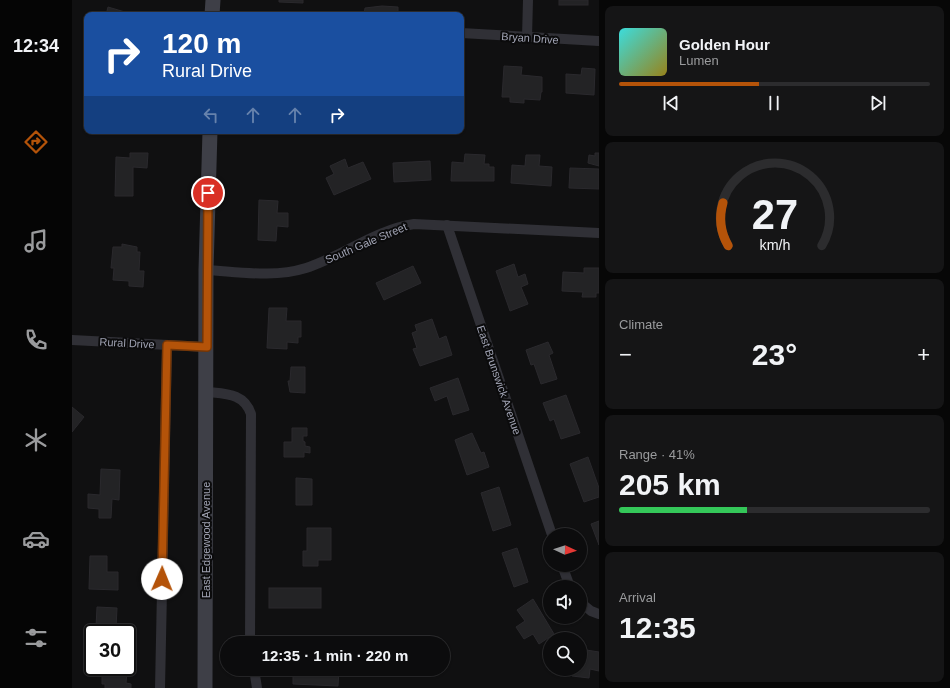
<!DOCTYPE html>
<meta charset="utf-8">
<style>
:root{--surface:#0c0c0d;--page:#151516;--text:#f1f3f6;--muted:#9a9b9d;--line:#2c2c2e;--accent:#b45309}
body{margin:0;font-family:Arial,sans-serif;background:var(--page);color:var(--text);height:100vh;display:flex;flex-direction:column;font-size:15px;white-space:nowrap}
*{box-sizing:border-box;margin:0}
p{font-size:13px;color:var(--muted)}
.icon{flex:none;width:22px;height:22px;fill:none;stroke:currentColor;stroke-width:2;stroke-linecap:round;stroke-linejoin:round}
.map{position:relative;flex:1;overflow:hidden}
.side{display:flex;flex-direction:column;gap:6px;padding:6px;background:#070707;width:351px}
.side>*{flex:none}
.banner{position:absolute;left:12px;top:12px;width:380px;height:122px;border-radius:8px;box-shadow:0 1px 3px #0004,0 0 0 1px var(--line);background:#1a4fa0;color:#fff;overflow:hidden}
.needle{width:26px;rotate:93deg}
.controls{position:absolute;left:471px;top:528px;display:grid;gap:8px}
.controls a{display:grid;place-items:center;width:44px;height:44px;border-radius:50%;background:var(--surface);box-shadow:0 1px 3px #0004,0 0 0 1px var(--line);font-size:20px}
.speed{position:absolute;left:12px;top:624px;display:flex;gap:8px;font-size:20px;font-weight:700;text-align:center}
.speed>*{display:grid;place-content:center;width:52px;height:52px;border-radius:50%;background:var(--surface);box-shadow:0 1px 3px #0004,0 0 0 1px var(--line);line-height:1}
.speed .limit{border:2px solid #111;border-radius:6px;background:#fff;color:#111}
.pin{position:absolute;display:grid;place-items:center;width:34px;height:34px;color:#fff;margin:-17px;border:2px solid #fff;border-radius:50%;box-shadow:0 1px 4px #0007}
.me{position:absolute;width:44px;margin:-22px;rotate:1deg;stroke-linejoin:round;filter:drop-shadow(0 0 3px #0008)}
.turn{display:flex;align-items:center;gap:14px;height:84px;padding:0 12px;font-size:18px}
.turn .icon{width:52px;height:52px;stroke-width:2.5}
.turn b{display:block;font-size:28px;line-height:34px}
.lanes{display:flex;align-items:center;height:38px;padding:0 12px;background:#0003;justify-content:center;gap:20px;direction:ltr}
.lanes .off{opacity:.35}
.big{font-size:30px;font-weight:700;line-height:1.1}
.side .tile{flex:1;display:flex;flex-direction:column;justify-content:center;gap:6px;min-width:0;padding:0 14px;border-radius:8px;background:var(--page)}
.side .dial{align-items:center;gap:0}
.dial svg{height:104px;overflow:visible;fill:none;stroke:var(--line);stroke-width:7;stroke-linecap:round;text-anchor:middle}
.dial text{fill:var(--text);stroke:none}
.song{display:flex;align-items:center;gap:12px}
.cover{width:48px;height:48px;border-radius:6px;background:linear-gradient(135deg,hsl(180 70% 55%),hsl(50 70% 35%))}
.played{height:4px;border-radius:2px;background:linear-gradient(90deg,var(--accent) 45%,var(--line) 45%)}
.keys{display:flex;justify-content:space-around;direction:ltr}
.heat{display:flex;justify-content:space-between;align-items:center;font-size:22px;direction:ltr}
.charge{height:6px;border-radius:3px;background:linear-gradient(90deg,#34c759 41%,var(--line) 0)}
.trip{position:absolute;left:148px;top:636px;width:230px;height:40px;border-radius:20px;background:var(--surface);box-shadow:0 1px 3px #0004,0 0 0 1px var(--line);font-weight:700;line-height:40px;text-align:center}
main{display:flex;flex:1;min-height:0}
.dock{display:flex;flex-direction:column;width:72px;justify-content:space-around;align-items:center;background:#050505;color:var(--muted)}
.dock .icon{width:28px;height:28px}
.dock .active{color:var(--accent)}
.dock b{font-size:18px;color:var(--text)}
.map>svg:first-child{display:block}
</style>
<main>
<nav class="dock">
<b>12:34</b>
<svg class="icon active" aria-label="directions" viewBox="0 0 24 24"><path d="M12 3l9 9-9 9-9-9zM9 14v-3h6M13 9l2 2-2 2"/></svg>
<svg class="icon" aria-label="music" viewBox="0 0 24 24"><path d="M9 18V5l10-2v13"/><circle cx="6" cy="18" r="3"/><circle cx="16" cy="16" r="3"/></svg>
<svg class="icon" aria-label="phone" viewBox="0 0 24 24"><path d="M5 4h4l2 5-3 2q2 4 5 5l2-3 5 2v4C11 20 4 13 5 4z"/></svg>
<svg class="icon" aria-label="climate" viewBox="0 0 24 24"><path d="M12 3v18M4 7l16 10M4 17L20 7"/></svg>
<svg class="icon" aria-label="car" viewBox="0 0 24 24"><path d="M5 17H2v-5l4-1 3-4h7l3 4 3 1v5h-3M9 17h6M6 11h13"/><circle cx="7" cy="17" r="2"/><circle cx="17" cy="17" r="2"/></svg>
<svg class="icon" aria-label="filters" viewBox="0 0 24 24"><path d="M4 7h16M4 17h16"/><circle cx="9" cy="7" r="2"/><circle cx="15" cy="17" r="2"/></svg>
</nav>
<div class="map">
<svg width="527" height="688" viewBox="0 0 527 688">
<rect width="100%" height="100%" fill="#101011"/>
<g fill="#232325" stroke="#2a292d">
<path d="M207,0H231V3L207,2Z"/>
<rect x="487" y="0" width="29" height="5"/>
<path d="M310,6L326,7V15H292L293,8Z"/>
<path d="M36,7L53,12L67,15H34Z"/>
<path d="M432,66L450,67L449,75L470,77V92H469L468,100L452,99V103L438,102V97H430Z"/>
<path d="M510,68L523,69L522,95L494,93V74L509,75Z"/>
<path d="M58,153H76L75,168L61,167V196H43L44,157L58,158Z"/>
<path d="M523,153H527V166L516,163L517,155L523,156Z"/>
<path d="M393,154L413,155L412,164H417V167H422V181H379L380,162L392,163Z"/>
<path d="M454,155H468L467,166L480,167L479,186L439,183L440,165L453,166Z"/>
<path d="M273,159L276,168L291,162L299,179L262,195L254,178L262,174L258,166Z"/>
<path d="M358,161L359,180L322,182L321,163Z"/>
<path d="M498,168L527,169V189L497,188Z"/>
<path d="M187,200L206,201L205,213H216V227L205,226L204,241L186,240Z"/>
<path d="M50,244L65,247V252H68L67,271H72L71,287L57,286V281L41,280L42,268H39L41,247H50Z"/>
<path d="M442,264L446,277L453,274L456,284L449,287L456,304L438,311L424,271Z"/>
<path d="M341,266L349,283L312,300L304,283Z"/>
<path d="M512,268H527V293H524V297H510L511,292L490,291L491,272L512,273Z"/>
<path d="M197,308H215L214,321H229V337H226V343L215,342V349L195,348Z"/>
<path d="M360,319L367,339L374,336L380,355L348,366L341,349L345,348L340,333L345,331L343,325Z"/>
<path d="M476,342L481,353L477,355L485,379L469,384L462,364L459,365L454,350Z"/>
<path d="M219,367H233V393L218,392L216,381H218Z"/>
<path d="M386,378L397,410L381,415L375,396L363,401L358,388Z"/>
<path d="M494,395L508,433L489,439L482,419L478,421L471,403Z"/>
<path d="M0,407L12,417L0,432Z"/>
<path d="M220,428H235V436H231V441L233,442V446L238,447V453L232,452V457H212V442H220Z"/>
<path d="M400,433L409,453L412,452L417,467L395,475L383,440Z"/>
<path d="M516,457L527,488V497L512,502L498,464Z"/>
<path d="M29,469L48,470L47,500L40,499L39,518H27V509L16,508V494L28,495Z"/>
<path d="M224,478L240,479V505H224Z"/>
<path d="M427,487L439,525L421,531L409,493Z"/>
<path d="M527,521V545L519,524Z"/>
<path d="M235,528H259V560H246V566H231V551H235Z"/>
<path d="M445,548L456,582L442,587L430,553Z"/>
<path d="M18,556H35V572H46V590L17,589Z"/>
<rect x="197" y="588" width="52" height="20"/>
<path d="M461,599L482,634L467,644L461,634L452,639L444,627L453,621L445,610Z"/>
<path d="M25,607L45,608L44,628H42V633H31V628L24,627Z"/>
<path d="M508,649L527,652V671L518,669L517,678L500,676L501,669H508Z"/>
<path d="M237,669H267L266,686L221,684V676H224V671H237Z"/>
<path d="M30,671L55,672L54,683L59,684V688H33V684H30Z"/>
</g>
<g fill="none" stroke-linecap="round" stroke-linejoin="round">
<g stroke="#303036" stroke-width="10">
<path d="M389,33L527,41"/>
<path d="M455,37L456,0"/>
<path d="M375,225L480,535"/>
<path d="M134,270C168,272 202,278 234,268C271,256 303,230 342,224L527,233"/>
<path d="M0,340L135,347"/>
<path d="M135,392C154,394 172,393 179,414L178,643"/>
<path d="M490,565L498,587"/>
<path d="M508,602L519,611L527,614"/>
<path d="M182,669L185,688"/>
<path d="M88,688L95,345"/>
</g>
<g stroke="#3e3f47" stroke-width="15">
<path d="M140,15L141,0"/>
<path d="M133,688L134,270L138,131"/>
</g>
</g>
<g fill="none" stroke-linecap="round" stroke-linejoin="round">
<defs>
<path id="route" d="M90,579L95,345L135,347L136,193"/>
</defs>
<use href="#route" stroke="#753606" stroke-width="10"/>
<use href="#route" stroke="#b45309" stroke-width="7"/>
</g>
<g text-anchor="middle" stroke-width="4" stroke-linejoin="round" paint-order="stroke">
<g font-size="11" fill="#a0a3b3" stroke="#0b0b0c">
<text transform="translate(458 38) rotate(4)" y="4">Bryan Drive</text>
<text transform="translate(294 243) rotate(-23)" y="4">South Gale Street</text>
<text transform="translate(55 343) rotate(3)" y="4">Rural Drive</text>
<text transform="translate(427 380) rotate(71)" y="4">East Brunswick Avenue</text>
<text transform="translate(134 540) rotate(-90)" y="4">East Edgewood Avenue</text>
</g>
</g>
</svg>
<div class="controls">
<a><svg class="needle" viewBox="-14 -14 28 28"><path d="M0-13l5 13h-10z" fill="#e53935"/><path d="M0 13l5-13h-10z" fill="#9a9b9d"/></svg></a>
<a><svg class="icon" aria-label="sound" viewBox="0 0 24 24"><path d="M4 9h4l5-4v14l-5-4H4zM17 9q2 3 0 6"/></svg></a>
<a><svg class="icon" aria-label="search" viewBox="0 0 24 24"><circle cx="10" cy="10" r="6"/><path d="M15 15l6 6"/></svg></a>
</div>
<div class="speed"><div class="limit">30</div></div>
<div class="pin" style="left:136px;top:193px;background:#d93025"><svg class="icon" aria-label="arrive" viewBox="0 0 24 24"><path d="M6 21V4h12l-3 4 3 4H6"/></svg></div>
<svg class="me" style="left:90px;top:579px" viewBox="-20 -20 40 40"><circle r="19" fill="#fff"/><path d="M0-13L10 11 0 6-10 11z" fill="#b45309"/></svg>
<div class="trip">12:35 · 1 min · 220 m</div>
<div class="banner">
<div class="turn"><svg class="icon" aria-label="right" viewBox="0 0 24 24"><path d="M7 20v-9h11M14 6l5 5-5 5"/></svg><div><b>120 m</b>Rural Drive</div></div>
<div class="lanes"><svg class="icon off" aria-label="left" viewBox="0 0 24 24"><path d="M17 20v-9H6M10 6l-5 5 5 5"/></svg><svg class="icon off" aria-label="ahead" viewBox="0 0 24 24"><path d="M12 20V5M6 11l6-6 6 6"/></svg><svg class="icon off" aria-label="ahead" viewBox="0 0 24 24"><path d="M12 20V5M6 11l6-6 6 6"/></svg><svg class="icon" aria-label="right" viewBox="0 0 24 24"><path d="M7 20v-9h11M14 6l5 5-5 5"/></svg></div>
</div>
</div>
<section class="side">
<div class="tile">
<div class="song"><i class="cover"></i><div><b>Golden Hour</b><p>Lumen</p></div></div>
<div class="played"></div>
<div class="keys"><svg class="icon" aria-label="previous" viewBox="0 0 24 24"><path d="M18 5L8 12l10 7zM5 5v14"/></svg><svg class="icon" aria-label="pause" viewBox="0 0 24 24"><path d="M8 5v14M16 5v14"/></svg><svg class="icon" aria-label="next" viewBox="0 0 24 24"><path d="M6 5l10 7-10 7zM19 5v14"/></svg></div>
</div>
<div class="tile dial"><svg viewBox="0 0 100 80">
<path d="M14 69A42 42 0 1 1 86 69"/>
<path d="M14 69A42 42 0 0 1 10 36" stroke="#b45309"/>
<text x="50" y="56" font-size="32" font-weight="700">27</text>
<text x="50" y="72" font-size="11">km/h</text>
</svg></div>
<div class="tile"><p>Climate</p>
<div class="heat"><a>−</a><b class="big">23°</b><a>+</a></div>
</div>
<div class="tile"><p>Range · 41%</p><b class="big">205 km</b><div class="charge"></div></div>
<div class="tile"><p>Arrival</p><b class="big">12:35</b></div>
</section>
</main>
